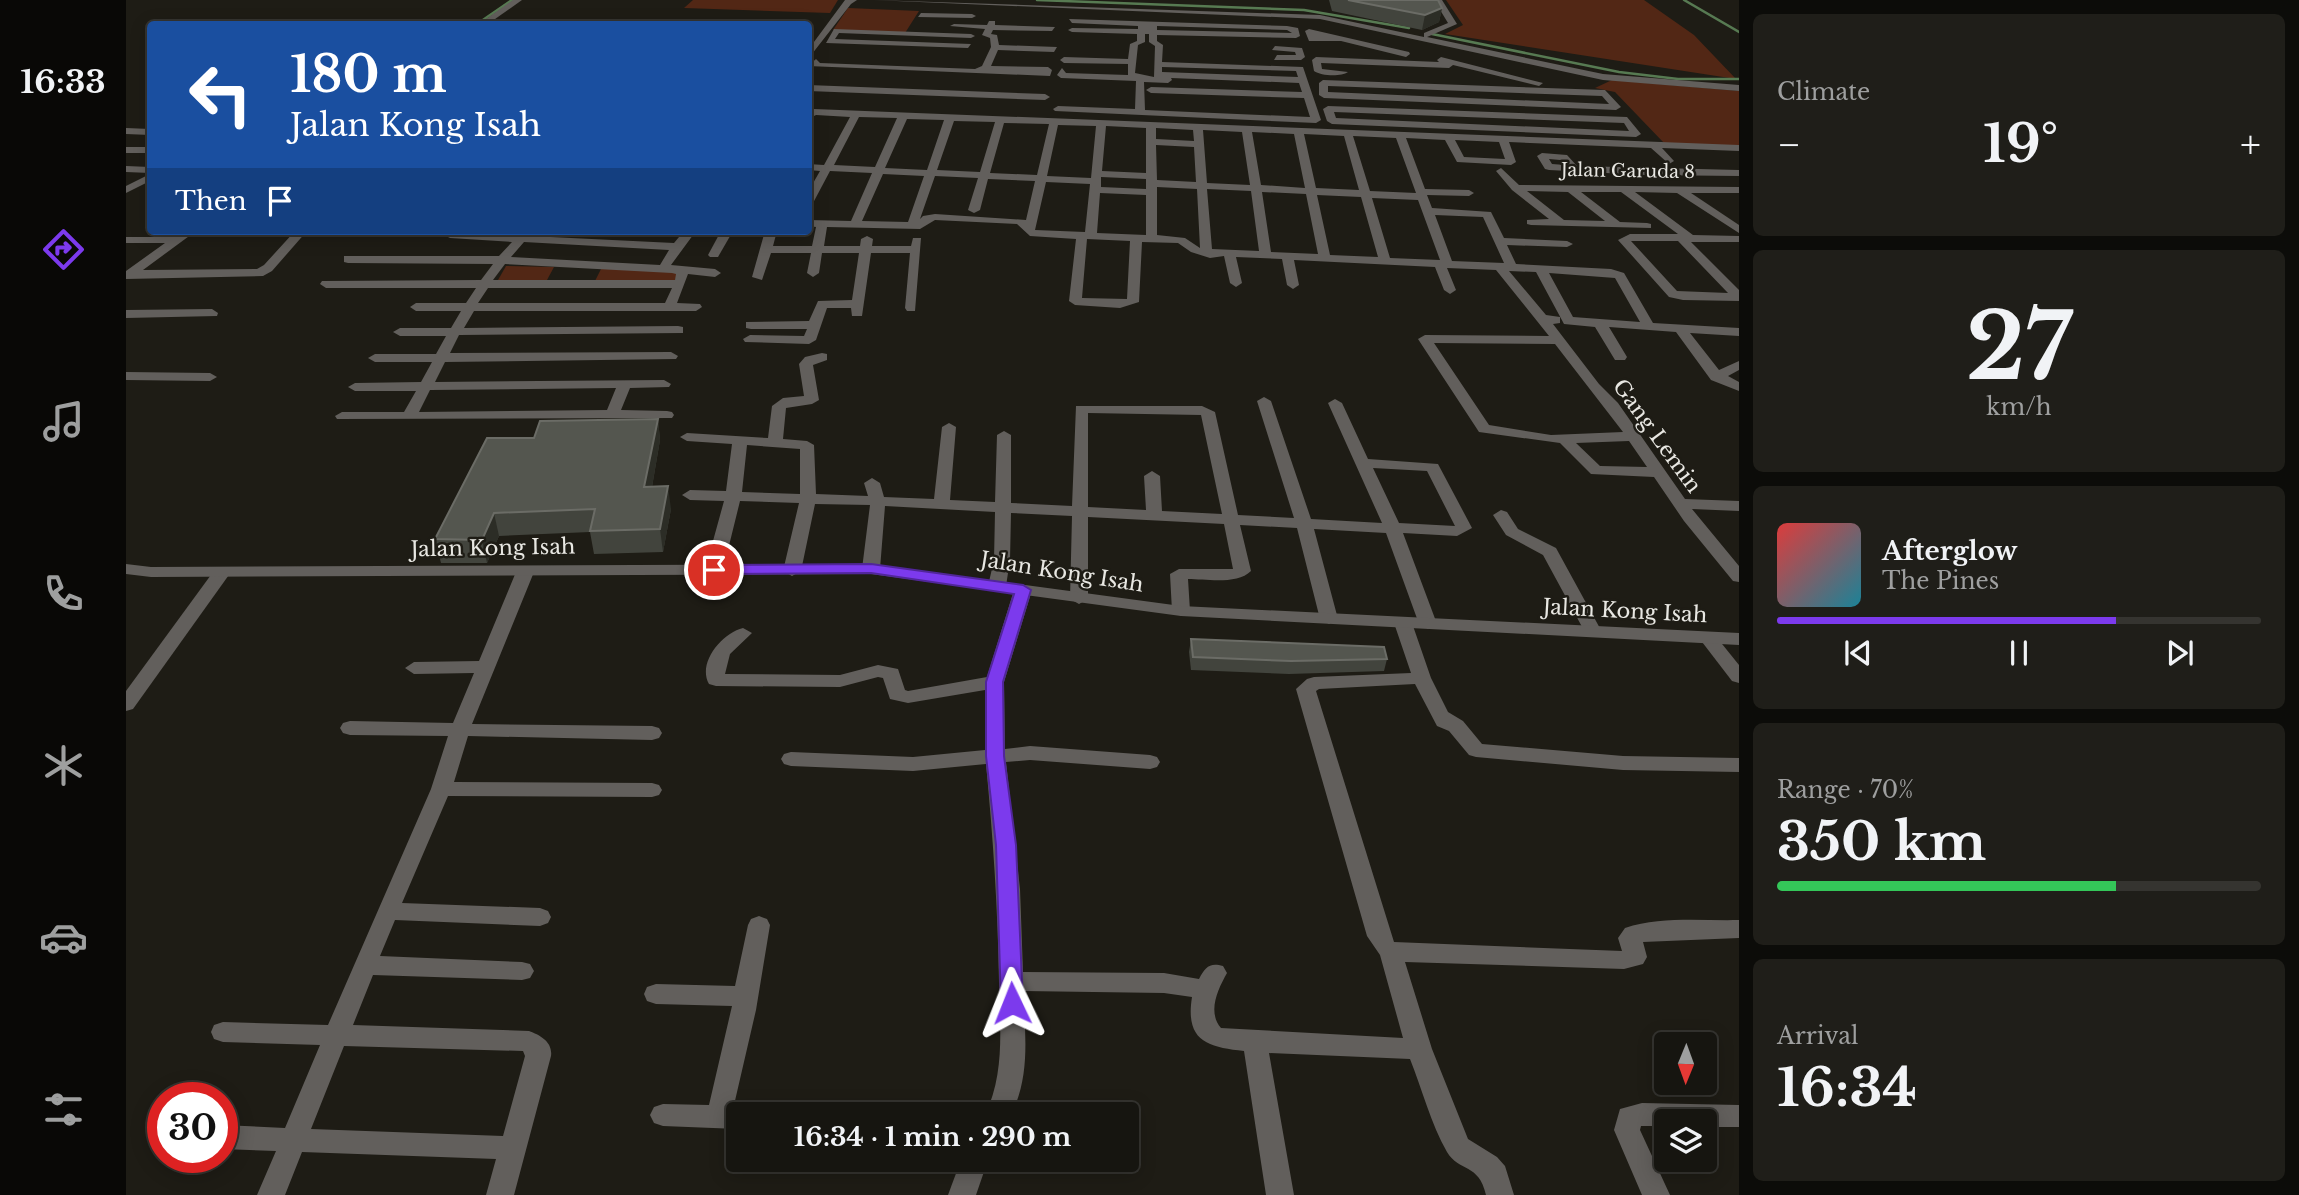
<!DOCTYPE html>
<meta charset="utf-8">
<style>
:root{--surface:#161510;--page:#1f1e19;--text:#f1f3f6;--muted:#9e9f9f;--line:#353430;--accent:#7c3aed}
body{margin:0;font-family:"Libre Baskerville",serif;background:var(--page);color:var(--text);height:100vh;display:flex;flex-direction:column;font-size:26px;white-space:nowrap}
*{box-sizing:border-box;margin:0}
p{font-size:23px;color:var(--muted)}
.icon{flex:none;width:38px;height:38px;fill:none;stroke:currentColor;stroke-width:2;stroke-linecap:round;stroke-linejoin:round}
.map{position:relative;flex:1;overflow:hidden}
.panel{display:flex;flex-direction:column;gap:14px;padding:14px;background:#0c0c09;width:560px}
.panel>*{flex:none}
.banner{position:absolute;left:21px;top:21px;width:665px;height:214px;border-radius:7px;box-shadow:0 4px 18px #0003,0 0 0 2px var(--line);background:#1a4fa0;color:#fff;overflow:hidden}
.needle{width:46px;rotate:181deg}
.tools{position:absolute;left:1528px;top:1032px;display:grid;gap:14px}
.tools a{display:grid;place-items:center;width:63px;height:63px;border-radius:7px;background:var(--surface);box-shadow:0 4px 18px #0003,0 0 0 2px var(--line);font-size:35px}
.speed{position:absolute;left:21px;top:1082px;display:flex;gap:14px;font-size:35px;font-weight:700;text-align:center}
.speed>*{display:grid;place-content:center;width:91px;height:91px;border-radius:50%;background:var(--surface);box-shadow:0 4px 18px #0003,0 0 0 2px var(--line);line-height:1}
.speed .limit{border:10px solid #d22;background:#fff;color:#111}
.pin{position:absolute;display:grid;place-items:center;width:60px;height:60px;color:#fff;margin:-30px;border:4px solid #fff;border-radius:50%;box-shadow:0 2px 7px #0007}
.me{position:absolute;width:77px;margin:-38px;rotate:358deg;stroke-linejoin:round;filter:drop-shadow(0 0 5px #0008)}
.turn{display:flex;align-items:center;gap:24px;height:147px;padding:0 28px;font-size:32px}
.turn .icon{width:91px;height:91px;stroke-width:2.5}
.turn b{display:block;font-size:49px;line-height:60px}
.then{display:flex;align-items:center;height:66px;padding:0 28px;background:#0003;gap:14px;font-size:26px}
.big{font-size:52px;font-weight:700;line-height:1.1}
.panel .card{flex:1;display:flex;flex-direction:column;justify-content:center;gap:10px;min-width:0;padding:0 24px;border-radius:10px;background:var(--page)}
.panel .dial{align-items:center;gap:0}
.dial b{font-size:91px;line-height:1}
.song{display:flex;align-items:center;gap:21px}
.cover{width:84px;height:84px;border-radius:10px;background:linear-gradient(135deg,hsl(0 70% 55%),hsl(190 70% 35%))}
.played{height:7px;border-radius:4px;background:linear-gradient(90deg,var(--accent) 70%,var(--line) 70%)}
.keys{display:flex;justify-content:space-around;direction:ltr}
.heat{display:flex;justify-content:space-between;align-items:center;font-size:38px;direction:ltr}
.charge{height:10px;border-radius:5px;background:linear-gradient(90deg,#34c759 70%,var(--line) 0)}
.trip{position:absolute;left:600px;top:1102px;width:413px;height:70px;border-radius:7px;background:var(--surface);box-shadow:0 4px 18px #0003,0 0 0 2px var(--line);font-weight:700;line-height:70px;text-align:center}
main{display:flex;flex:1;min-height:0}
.tab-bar{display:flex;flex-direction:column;width:126px;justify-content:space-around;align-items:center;background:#090806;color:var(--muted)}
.tab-bar .icon{width:49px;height:49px}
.tab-bar .on{color:var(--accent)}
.tab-bar b{font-size:32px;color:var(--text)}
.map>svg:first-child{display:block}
</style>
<main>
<nav class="tab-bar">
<b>16:33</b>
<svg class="icon on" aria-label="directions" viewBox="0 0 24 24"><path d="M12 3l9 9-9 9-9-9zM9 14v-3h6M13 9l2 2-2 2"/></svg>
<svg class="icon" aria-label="music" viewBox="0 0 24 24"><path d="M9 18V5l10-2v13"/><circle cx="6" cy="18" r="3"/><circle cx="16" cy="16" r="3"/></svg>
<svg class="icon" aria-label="phone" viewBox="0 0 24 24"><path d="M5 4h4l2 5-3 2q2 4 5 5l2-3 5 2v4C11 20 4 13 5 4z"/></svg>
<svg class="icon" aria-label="climate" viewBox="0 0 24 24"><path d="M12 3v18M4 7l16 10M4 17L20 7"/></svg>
<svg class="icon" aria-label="car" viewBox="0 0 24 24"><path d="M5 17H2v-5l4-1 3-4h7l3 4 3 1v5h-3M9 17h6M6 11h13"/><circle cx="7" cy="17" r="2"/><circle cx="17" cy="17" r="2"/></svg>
<svg class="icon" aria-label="filters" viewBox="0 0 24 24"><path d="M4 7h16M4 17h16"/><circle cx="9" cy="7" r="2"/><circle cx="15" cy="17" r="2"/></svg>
</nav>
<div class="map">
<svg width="1613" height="1195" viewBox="0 0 1613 1195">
<rect width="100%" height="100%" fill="#1e1c15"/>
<g fill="#522715">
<path d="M567,0H712L704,13L558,8Z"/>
<path d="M1320,0H1518L1568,35L1610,79L1319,34L1337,25Z"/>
<path d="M722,8L793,11L779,33L707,30Z"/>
<path d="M1486,80L1613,91V146L1538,143L1489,92L1469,88Z"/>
<path d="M380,266L428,267L421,280H372Z"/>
<path d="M476,267L552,272L549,281H469Z"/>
</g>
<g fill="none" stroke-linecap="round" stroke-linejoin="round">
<g stroke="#577a52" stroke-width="2.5">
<path d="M911,0L1178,10L1283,28"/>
<path d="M1558,0L1613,32"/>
<path d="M351,24L386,0"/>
<path d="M1306,34L1493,72L1552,79H1613"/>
</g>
<g fill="#625f5c" fill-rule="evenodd">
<path d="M387,0H396L362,24H353Z"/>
<path d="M719,0H731L725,4L682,59V50Z"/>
<path d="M747,0L1194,15L1298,37V33L1322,23L1308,0H1316L1331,24L1301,37L1477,74L1613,85V91L1477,80L1194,19Z"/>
<path d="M795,13L846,14L850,16L846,18L792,17Z"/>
<path d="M943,19L1161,26L1172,28L1174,36L1170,38L1031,35V41L1037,45L1036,62L1177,67L1195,120L1190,123L929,111L927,109L932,106L1009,109L1010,81L935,78L931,75L936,68L940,73L1002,75V64L938,63L934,60L938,57L1002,59L1004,44L1011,41V34L946,32L942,30L946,28L1012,29V26L946,23ZM1031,26L1161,30L1166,33L1031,30ZM1019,34H1023V42L1029,46L1028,77L1009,73L1012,45L1019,42ZM1036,67L1170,71L1172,77L1036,72ZM1045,78L1173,83L1176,92L1025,87L1020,90L1025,93L1178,98L1184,117L1019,110L1018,82L1042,83L1046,80Z"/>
<path d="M863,21H869V25L929,27L926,31L867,30L865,34L871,35L873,45L931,47L928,52L872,50L865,66L922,67L926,70L924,76L682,66L690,59L694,63L849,69L856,66L865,47L864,38L856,35L859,29L824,26L828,24L861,25Z"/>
<path d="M708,29L845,34L849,36L845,38L713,33L709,39L845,44L842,48L700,43Z"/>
<path d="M1183,29L1283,52L1284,54L1280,57L1215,41H1183L1179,31Z"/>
<path d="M1149,46L1176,48L1179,57L1175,60H1148L1151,55H1170L1169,52L1146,50Z"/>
<path d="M1190,57L1313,62L1311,60L1315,57L1417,83L1413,86L1327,65L1323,68L1195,63L1196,69L1222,72C1215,77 1195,76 1188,71L1186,60Z"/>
<path d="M1197,80L1479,90L1495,107L1490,110L1198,98L1193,95V83ZM1202,86L1476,96L1483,104L1202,92Z"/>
<path d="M682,85L919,94L924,97L919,100L682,91Z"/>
<path d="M1202,106L1501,117L1515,134L1510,137L1206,124L1201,121L1197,109ZM1208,112L1498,123L1503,131L1210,118Z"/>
<path d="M688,109L1613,145V151L1536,148L1548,161L1543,164L1525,148L1383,142L1390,162L1385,165L1331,162L1319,140L1280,138L1299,189L1343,190L1348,193L1343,196L1301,195L1306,208L1365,212L1378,238L1441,241L1447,244L1441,247L1381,245L1390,264L1485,269L1498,273L1527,323L1613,328V336L1564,333L1593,370L1613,361V370L1602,376L1613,382V391L1585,380L1550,332L1483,327L1501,357L1499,360H1489L1469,327L1438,324L1410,272L1383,271L1420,315L1434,317V323L1427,324L1473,384L1492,403L1559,499L1613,501V511L1566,509L1613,566V582L1607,581L1558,521L1528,477L1465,474L1434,443L1353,432L1292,339L1299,335L1423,336L1370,270L1321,268L1330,290L1324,294L1318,290L1309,267L1168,260L1173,285L1167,289L1161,285L1156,259L1110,257L1116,283L1110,287L1104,283L1098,256L1084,258L1065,252L1052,243L1016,242L1013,302L994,308L949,305L943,301L950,239L904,236L891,224L809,220L794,229L701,227L698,246H734L735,239L741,236L747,239L746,246H785L787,238H795L789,311H781L779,308L784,253H745L736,316H726L725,308H701L690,340L683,344L619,342L617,339L624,335L678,336L681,329H625L620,328V322L683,321L692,301L726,300L733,253H696L693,273L687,277L681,273L685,253H645L636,280L626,277L639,231H651L647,246H686L690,227L682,226V220L725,221L746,173L704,171L687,203L682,206V192L694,171L682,170V164L698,165L724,117L690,115L682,119V111ZM733,117L771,118L749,167L708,165ZM781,119L818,120L801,170L759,168ZM828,121L869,122L854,172L811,170ZM878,123L923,124L911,175L864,173ZM932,125L970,126L965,178L921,176ZM980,126L1020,128V173L976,171ZM1030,128L1067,130L1068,141L1030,139ZM1077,130L1116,132L1124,185L1081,183ZM1126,132L1168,134L1179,188L1135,185ZM1178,134L1218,136L1233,190L1190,188ZM1227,136L1270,138L1290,193L1244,191ZM1329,140L1373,142L1379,159L1338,157ZM1030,145L1068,147L1070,182L1031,180ZM757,174L798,176L782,222L736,221ZM809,176L852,178L842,210L848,213L854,210L862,179L909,181L900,220L809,214L797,216L794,219ZM975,177L1020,179V189L975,187ZM920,182L964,184L959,232L909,230ZM1031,187L1071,189L1074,248L1059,238L1031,235ZM1081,189L1125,191L1133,251L1086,249ZM1136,192L1180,194L1192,254L1145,252ZM974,193L1020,195V235L971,233ZM1191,195L1235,197L1252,257L1204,255ZM1246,198L1292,200L1314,260L1264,258ZM1309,215L1357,217L1378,263L1326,261ZM961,239L1004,241L1001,299L956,298ZM1423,273L1489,278L1514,322L1447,317ZM1308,343L1429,344L1497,432L1425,435L1363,425ZM1503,441L1521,467L1474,466L1450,443Z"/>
<path d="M0,128L24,129V135L0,134Z"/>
<rect x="0" y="147" width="24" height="6"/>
<path d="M1416,153L1441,155L1451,166L1613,170V176L1518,175L1423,170L1419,169L1411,156ZM1423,159L1434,160L1439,165L1426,164Z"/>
<path d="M0,166L24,167V173L0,172Z"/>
<path d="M1375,168L1393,185L1613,187V193H1565L1613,225V233L1551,193L1509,192L1567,235L1613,236V242H1565L1613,290V301L1557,300L1543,297L1492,240L1504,234H1552L1495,192H1455L1494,222L1521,223L1525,224V228L1405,225L1401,224V220L1423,219L1386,190L1370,171ZM1401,191L1442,192L1479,221L1438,220ZM1505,241H1552L1602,293L1551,291Z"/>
<path d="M24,174V181L0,193V186Z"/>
<path d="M57,231H70L17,270L131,269L138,265L169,231H181L146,271L137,276L0,279V271L39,243H0V237H49Z"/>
<path d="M215,231H227L218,237L212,234Z"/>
<path d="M396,231H408L404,236L548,243L558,231H570L545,265L589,269L595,273L589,277L562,274L551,303L574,304L576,307L570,311H348L338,328L552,326L557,327V333L333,335L324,353L545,352L552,356L550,359L319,362L309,382L538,380L545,384L543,387L504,388L495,410L541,411L546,412L548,415L546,418L211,419L209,416L216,412H278L290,391H229L222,387L229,383L295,382L306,362H249L242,358L249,354H310L320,336H274L267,332L274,328H325L335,311H290L284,307L290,303H340L350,288H200L194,284L196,281L355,280L367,264L222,263L218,262V256H373L386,242L324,238L318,235L324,232L392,235ZM398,242L543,250L534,265L385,257ZM379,264L546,273L550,274L549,280H367ZM362,288H546L539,303H352ZM490,388L481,410L293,412L304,390Z"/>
<path d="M595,231H607L592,257H584L582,255Z"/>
<path d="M86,309L92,313L91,316L0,318V310Z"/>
<path d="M696,353L701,354V360L687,365L693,400L686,404L660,408L657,439L681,441L688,445L690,494L742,496L738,483L746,478L754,483L758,497L808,499L816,427L823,423L830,427L824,500L869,502L871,435L878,431L885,435V503L946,506L950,406H1076L1089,412L1112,515L1168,518L1131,401L1138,397L1145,401L1185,519L1256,523L1202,403L1209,399L1216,403L1242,459L1312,464L1346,528L1331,536L1277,533L1311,624L1302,629L1293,624L1260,533L1188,529L1212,619L1203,624L1194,619L1171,528L1114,525L1125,571C1111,585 1080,579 1062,579L1064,611L1055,616L1046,611L1044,574L1053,569H1107L1098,524L962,517V599L953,604L944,599L946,516L885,513L884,560L880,586L871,591L862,586L868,560L869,512L759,506L754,569L745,574L736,569L744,505L689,504L675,571L666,576L657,571L673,503L614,501L597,570L594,574H582L579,570L598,501L564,500L556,495L564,490L600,491L606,444L561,441L554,437L561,433L642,438L646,406L657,398L678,396L673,364L679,357ZM962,413L1075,415L1096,514L1036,511L1034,476L1026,471L1018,476L1020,510L962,507ZM621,445L674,449V494L616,492ZM1247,468L1301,471L1329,526L1273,523Z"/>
<path d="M0,372L84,373L91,377L84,381L0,380Z"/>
<path d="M1375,510L1381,512L1392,529L1430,548L1476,632L1473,636H1461L1417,555L1380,535L1367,515Z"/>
<path d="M96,567L105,572L7,709L0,711V691L90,568Z"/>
<path d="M399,567L408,572L346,724L526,726L533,728L536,733L533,738L526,740L342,736L328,782L526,783L533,785L536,790L533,795L526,797L322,796L276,903L414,908L422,911L425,917L422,923L414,926L269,920L254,956L396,962L404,964L408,971L404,978L396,980L247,975L227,1025L403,1031C414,1035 427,1042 425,1056L388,1195H360L370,1159L176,1152L159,1195H131L150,1151L96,1149V1125L159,1128L194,1045L97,1042L88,1039L85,1032L88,1025L97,1022L202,1025L305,789L322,736L224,735L217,733L214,728L217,723L224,721L327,723L348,673L288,674L279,668L288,662L353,661L390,572ZM218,1046L397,1051L399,1056L377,1136L185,1129Z"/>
<path d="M897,585L906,590L878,682L879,749L904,746L1024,755L1031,757L1034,762L1031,767L1024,769L904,760L880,762L894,889L897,972L1038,973L1073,979C1079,967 1084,962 1097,966L1101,973C1092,989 1081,1012 1095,1028L1277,1038L1254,955L1241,936L1170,689L1181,679L1188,677L1285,673L1268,623L1277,618L1286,623L1305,678L1322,712L1337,721L1356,744L1497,756L1613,758V772L1497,770L1350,757L1343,755L1323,731L1311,726L1289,684L1193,689L1190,691L1268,942L1496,951L1492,938L1499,928C1535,916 1576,921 1613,920V938L1517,942L1521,957L1517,964L1498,969L1279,962L1306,1049L1342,1139L1371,1157L1379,1166L1388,1195H1360C1353,1163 1333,1172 1321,1152C1305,1124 1296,1089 1284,1059L1143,1053L1168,1195H1140L1118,1051C1081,1047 1059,1041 1066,997L1038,993L897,991C899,1033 905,1075 885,1115H859C879,1073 874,1029 873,983C872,910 867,837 860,764L787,771L665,766L658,764L655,759L658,754L665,752L787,757L859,750V690L782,703L764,699L757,678L752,677L714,687L590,686L583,684C571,663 596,633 617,628L626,633L604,654L599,674L714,675L752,665L772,669L779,690L782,691L861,677L888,590Z"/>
<path d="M1582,632L1588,634L1613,665V683L1606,681L1573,638Z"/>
<path d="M633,916L641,919L644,925L630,1010L608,1105L621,1109L624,1115H612V1129L537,1126L528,1123L524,1115L528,1107L537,1104L583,1105L606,1006L530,1004L521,1001L518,994L521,987L530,984L609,986L622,925L625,919Z"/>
<path d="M1516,1103L1613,1105V1127H1578V1122H1540V1126H1515L1514,1130L1544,1195H1516L1488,1130L1494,1109Z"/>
<path d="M835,1160H862L850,1195H822Z"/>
</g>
<path fill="#625f5c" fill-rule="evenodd" d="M0,564L25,567L745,564L1055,606L1613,633V645L1055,616L745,574L25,577L0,574Z"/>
</g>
<g fill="#42443d">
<path d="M1203,0H1312L1316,8L1313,22L1296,30L1206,11Z"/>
<path d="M532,419L534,440L526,487L545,509L537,552L468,554L464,532L373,536L361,563H315L309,539L408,438Z"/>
<path d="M1065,639L1261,659L1258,671L1163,674L1065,670L1063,652Z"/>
</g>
<g fill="#2c2d26">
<path d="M1316,8L1313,22L1296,30L1299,15Z"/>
<path d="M532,419L534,440L522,510L518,487Z"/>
<path d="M542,486L545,509L537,552L534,529Z"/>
<path d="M368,513L373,536L361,563L356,540Z"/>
</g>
<g fill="#54564f" stroke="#6b6c66" stroke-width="2">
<path d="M1222,0H1312L1316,8L1299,15Z"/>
<path d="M532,419L518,487L542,486L534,529L464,531L469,509L368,513L356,540L309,539L361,438H408L414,421Z"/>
<path d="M1065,639L1258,647L1261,659L1165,661L1067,657Z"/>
</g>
<path fill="#7c3aed" stroke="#51269a" stroke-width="2" d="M745,564L897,585L905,590L877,682L878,756L890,845L897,1003L894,1010L886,1012L879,1010L875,1003L870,845L860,756V682L888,594L745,573L588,574L581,570L588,565Z"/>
<g text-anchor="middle" stroke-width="5" stroke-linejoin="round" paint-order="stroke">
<g font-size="18" fill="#e8e7e2" stroke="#1e1c15">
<text transform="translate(1502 171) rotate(1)" y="6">Jalan Garuda 8</text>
</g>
<g font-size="21" fill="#e8e7e2" stroke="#1e1c15">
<text transform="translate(1531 436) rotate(54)" y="7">Gang Lemin</text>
<text transform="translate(367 548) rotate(-1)" y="7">Jalan Kong Isah</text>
<text transform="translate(936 572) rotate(9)" y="7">Jalan Kong Isah</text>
<text transform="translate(1499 611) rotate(3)" y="7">Jalan Kong Isah</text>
</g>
</g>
</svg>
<div class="tools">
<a><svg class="needle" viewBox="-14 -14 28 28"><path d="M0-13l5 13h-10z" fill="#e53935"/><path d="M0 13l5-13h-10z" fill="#9e9f9f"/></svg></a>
<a><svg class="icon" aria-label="layers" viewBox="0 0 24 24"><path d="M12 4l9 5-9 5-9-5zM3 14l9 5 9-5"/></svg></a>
</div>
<div class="speed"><div class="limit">30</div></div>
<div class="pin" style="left:588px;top:570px;background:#d93025"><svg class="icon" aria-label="arrive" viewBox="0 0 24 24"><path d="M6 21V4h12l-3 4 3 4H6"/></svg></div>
<svg class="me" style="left:886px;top:1003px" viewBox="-20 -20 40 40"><path d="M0-17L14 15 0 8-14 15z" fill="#7c3aed" stroke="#fff" stroke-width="4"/></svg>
<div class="trip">16:34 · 1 min · 290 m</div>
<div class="banner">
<div class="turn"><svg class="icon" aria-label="left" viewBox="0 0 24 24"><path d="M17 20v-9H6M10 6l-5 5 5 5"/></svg><div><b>180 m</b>Jalan Kong Isah</div></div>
<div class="then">Then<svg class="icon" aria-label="arrive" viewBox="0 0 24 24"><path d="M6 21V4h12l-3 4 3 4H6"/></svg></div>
</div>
</div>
<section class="panel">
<div class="card"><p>Climate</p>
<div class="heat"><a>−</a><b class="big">19°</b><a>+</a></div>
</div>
<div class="card dial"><b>27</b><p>km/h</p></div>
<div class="card">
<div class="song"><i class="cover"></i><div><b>Afterglow</b><p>The Pines</p></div></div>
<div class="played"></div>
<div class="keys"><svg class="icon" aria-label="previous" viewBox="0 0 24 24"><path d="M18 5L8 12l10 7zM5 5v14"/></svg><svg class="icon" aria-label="pause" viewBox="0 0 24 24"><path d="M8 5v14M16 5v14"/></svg><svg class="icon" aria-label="next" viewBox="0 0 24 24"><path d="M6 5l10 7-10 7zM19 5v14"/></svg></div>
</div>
<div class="card"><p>Range · 70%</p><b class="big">350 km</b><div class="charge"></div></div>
<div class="card"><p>Arrival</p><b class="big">16:34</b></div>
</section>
</main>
